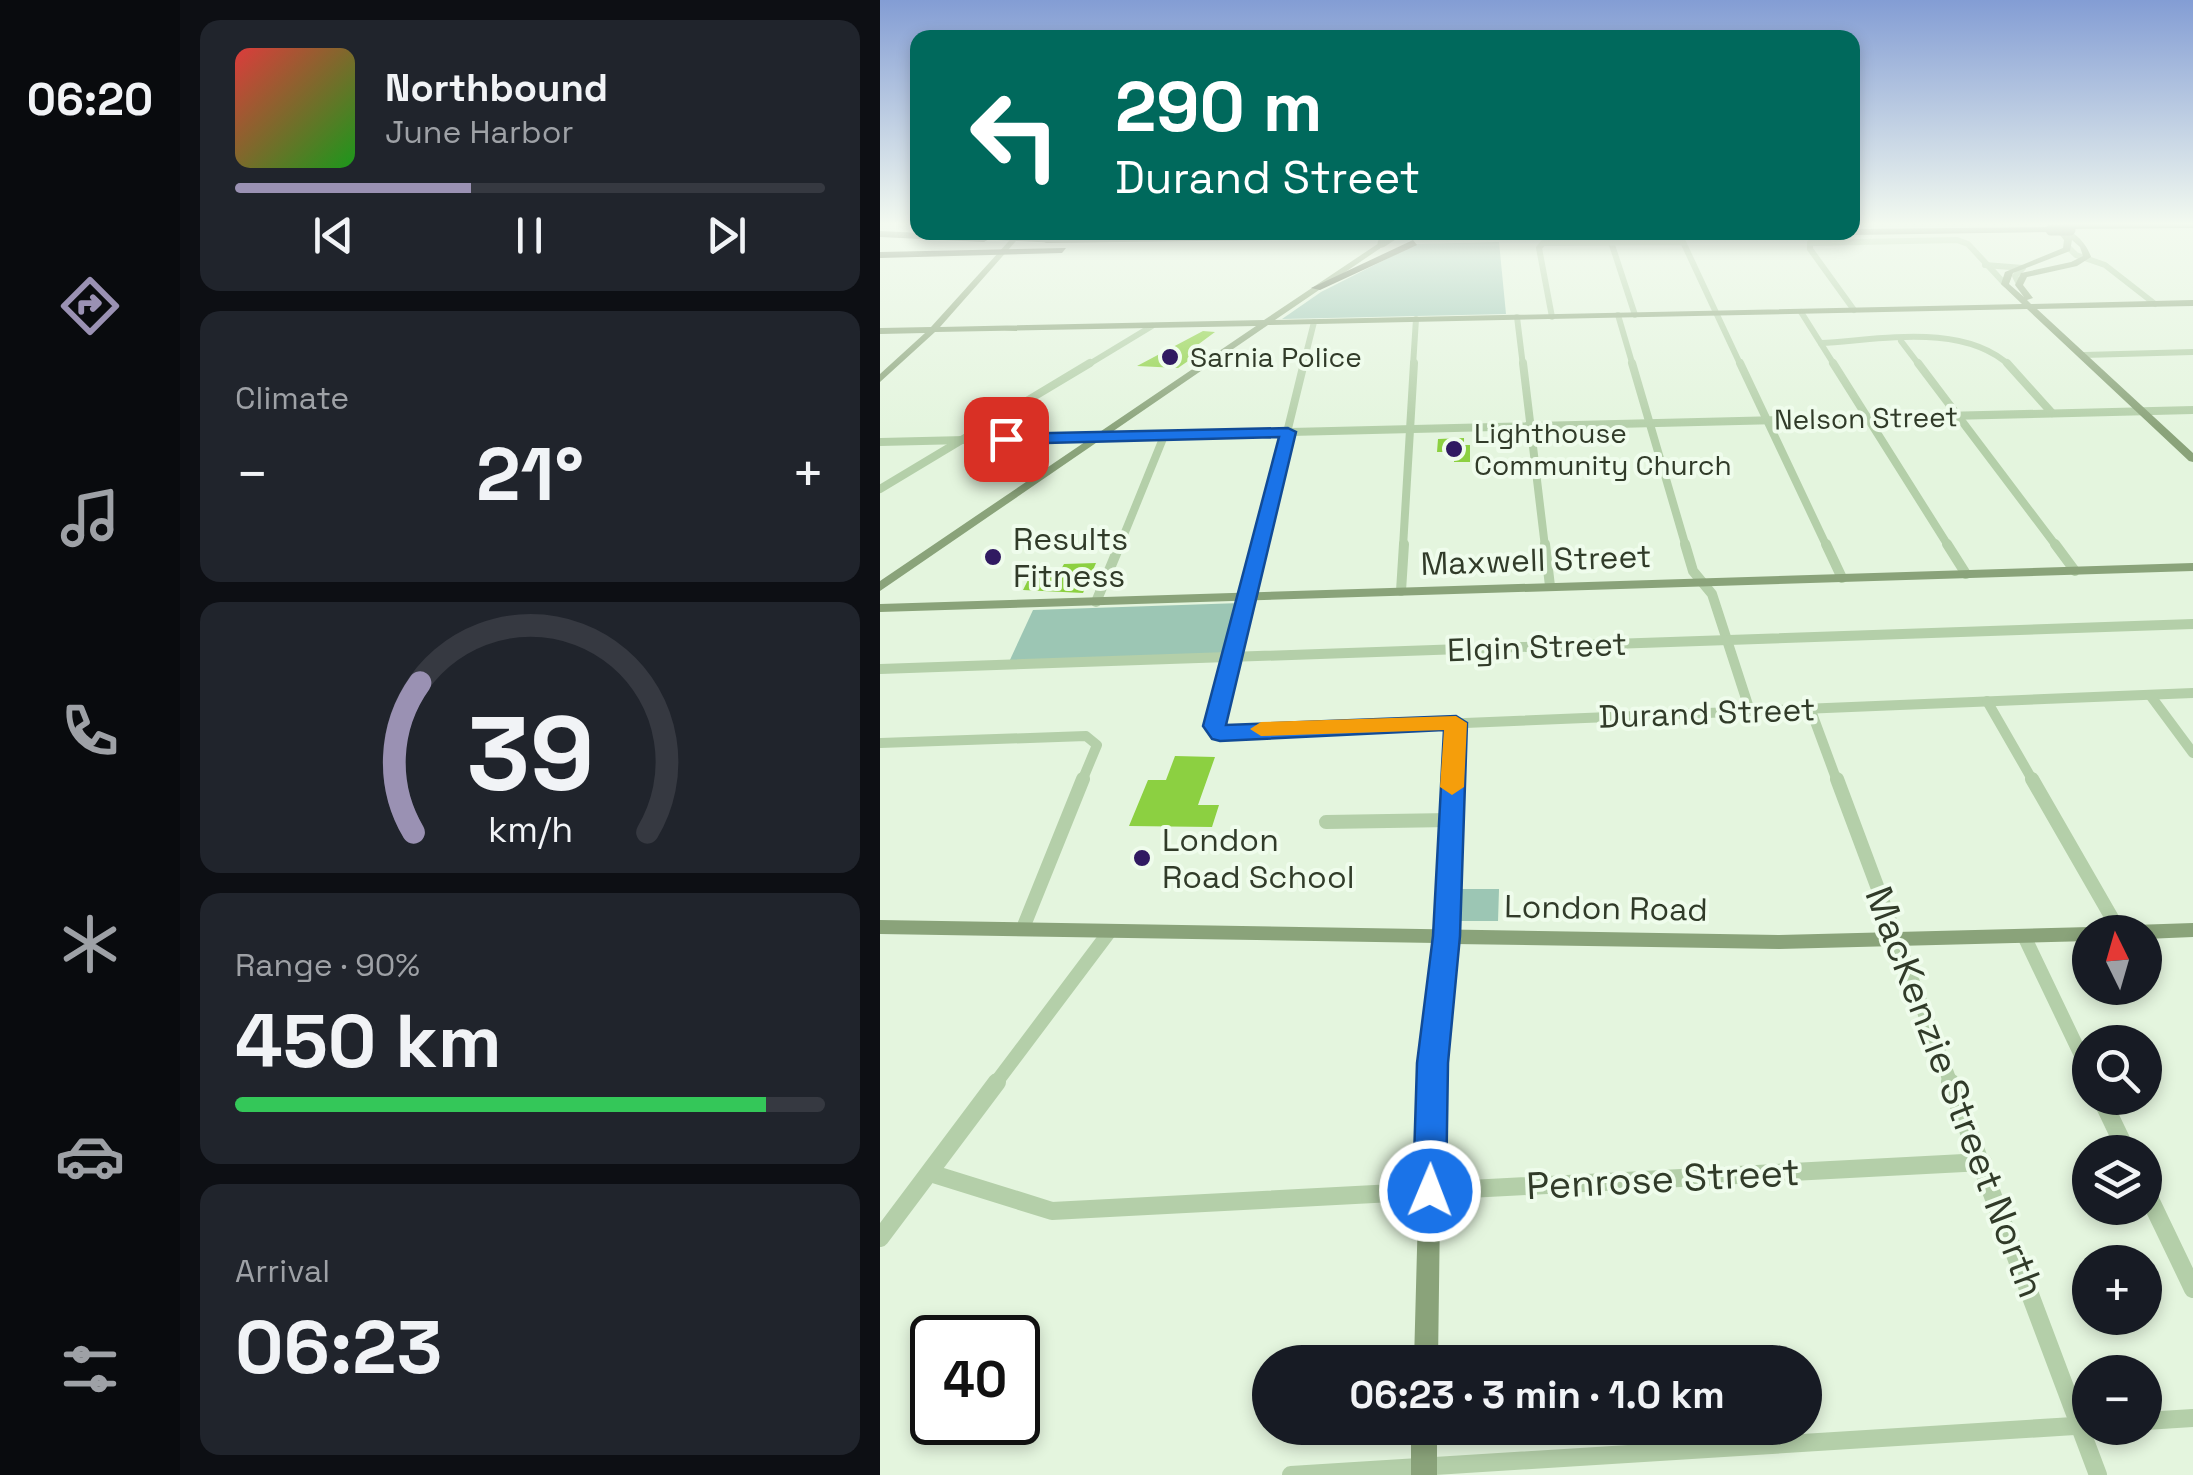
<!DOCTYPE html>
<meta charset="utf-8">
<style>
:root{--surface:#171b24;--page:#20242c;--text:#f1f3f6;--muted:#9ea1a6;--line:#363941;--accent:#9a91b3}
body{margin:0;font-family:"Space Grotesk",sans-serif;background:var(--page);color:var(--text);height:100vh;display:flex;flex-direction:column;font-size:38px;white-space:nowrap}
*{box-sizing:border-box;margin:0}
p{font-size:32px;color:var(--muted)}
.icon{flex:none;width:55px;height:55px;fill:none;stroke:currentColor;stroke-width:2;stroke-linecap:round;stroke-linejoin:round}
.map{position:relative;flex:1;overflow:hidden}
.panel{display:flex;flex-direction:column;gap:20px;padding:20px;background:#0d0f14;width:700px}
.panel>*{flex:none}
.banner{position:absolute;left:30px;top:30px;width:950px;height:210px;border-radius:20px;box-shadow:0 5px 15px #0003;background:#00695c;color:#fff;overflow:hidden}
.needle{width:65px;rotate:355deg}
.fabs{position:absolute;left:1192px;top:915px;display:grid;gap:20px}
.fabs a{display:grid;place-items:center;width:90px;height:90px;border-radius:50%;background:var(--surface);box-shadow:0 5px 15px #0003;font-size:50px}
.speed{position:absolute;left:30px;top:1315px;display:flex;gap:20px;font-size:50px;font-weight:700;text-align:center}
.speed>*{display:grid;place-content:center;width:130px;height:130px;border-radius:50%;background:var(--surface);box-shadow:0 5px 15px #0003;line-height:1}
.speed .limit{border:5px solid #111;border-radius:15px;background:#fff;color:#111}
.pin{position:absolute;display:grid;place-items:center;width:85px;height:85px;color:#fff;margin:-42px;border-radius:20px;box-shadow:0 5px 15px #0006}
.me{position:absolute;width:110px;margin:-55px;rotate:1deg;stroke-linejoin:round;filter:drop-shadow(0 0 8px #0008)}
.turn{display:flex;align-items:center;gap:35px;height:210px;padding:0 40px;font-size:45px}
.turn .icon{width:130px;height:130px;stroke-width:2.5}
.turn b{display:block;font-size:70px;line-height:85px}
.big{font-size:75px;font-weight:800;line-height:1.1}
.panel .widget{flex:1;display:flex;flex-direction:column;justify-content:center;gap:15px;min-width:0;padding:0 35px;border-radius:20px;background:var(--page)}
.panel .dial{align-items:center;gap:0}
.dial svg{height:260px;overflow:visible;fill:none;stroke:var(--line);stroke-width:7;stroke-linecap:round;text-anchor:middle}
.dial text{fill:var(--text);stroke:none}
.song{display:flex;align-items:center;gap:30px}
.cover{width:120px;height:120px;border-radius:15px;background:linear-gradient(135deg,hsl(0 70% 55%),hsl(120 70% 35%))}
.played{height:10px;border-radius:5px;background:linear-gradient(90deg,var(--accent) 40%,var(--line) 40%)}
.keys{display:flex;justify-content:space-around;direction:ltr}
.heat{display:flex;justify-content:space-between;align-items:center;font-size:55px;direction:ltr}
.charge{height:15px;border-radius:8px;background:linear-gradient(90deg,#34c759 90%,var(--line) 0)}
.trip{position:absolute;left:372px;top:1345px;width:570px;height:100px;border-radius:50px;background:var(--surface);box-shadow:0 5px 15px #0003;font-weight:800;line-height:100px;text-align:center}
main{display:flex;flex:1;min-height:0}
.dock{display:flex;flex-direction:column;width:180px;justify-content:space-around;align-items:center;background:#090b0e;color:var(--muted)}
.dock .icon{width:70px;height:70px}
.dock .selected{color:var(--accent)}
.dock b{font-size:45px;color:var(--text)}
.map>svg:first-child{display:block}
</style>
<main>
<nav class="dock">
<b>06:20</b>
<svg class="icon selected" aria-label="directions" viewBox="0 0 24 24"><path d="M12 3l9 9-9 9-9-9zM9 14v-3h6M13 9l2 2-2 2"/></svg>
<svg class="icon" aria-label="music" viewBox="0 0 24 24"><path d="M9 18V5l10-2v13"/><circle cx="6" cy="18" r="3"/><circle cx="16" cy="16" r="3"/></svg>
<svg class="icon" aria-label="phone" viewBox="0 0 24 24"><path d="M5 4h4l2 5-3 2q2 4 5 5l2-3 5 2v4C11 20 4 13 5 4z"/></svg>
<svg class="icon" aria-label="climate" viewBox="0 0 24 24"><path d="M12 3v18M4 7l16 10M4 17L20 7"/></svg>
<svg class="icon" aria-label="car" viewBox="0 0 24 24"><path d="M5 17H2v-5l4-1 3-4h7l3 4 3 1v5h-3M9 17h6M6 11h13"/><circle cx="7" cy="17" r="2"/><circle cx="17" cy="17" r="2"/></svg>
<svg class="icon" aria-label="filters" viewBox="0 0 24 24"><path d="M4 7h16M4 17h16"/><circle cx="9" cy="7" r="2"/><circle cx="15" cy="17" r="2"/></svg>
</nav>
<section class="panel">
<div class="widget">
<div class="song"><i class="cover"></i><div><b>Northbound</b><p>June Harbor</p></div></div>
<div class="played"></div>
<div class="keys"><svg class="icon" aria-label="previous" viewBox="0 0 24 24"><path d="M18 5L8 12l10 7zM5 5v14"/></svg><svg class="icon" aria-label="pause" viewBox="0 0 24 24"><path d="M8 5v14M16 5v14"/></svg><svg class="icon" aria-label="next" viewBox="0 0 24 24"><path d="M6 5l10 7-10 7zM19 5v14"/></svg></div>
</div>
<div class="widget"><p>Climate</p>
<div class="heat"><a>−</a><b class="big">21°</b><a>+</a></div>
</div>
<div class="widget dial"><svg viewBox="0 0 100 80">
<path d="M14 69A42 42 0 1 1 86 69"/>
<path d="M14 69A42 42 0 0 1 16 23" stroke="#9a91b3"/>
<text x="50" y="56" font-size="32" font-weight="700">39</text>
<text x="50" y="72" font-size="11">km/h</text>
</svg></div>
<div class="widget"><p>Range · 90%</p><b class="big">450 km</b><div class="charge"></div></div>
<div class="widget"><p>Arrival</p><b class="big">06:23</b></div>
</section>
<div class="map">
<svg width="1313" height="1475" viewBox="0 0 1313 1475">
<rect width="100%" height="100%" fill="#e4f5de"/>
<g fill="#9cc6b4">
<path d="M619,242L626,314L402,319L441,292L536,244Z"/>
<path d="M361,603L349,655L129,662L153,610Z"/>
<path d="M580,889H619L618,921H578Z"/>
</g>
<g fill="#8cd041">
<path d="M323,331L335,332L308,352L311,359L298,368L257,366Z"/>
<path d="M584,438V445H590V462H574V452H557L558,439Z"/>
<path d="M216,563L203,593L143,590L148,580L178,575L184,564Z"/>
<path d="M295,756L335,757L318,805H339L332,827L249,826L268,780H286Z"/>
</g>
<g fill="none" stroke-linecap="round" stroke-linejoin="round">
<g stroke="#b4cfa9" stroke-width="6">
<path d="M731,242L755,315"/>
<path d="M1188,247L1196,255L1225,265L1275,304"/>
<path d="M1105,265L1143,268L1135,276L1140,286"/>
<path d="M974,310L930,249V243L1077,240L1088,244L1125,284"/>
<path d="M921,312L955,366"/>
<path d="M738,315L753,366"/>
<path d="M637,317L643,366"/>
<path d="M672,317L659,248L663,243L803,242L861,366"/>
<path d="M1021,341L1040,366"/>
<path d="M941,343C999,340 1083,322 1130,366"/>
<path d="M1204,355L1313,352"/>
<path d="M206,366L272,326"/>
<path d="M423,366L434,322"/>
<path d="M533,366L536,319"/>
</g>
<g stroke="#b4cfa9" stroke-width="8">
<path d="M643,363L665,547"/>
<path d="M752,363L806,547"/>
<path d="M860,363L947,547"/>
<path d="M953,363L1069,547"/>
<path d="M1038,363L1177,547"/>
<path d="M1127,363L1172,413"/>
<path d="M0,442L1313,410"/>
<path d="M0,489L210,363"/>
<path d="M239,547L284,436"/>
<path d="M379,547L424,363"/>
<path d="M523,547L534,363"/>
</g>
<g stroke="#b4cfa9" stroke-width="10">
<path d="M380,544L335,726L340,733L1313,693"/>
<path d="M665,544L670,586"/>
<path d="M805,544L813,571L832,594L870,711"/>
<path d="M946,544L962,578"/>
<path d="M1067,544L1086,574"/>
<path d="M1175,544L1195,571"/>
<path d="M521,591L524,544"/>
<path d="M216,602L240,544"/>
<path d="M0,669L1313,624"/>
<path d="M1270,695L1313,753"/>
<path d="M1107,701L1153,781"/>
<path d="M930,708L957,781"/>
<path d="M0,743L206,736L217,745L202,781"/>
<path d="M573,781L576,723"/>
</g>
<g stroke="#b4cfa9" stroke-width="14">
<path d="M957,779L1071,1084"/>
<path d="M1152,779L1240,932"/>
<path d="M446,822L570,820"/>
<path d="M143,928L203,779"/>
<path d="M566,936L573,779"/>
<path d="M1144,936L1210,1074"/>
<path d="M115,1084L230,931"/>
</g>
<g stroke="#b4cfa9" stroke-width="18">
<path d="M1070,1082L1218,1475"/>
<path d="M1221,1098L1247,1152"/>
<path d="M50,1173L172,1211L1103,1162"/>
<path d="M1265,1189L1313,1289"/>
<path d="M0,1238L117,1082"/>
<path d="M1265,1421L1313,1418"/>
<path d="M411,1475L1210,1425"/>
</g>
<g fill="#8aa37a" fill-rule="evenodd">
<path d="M1171,224C1187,225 1206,240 1211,257L1197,266L1147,277L1143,285L1153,298L1147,300L1151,304L1313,300V306L1157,309L1313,453V462L1309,461L1147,309L388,325L0,591V581L376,326L55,332L0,382V374L45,333L0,334V328L51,327L137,232H144L60,327L384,320L502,241L505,245L395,320L1142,304L1121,284L1125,272L1183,248L1184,240ZM1192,240L1200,247L1203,256L1191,262L1141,273L1135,285L1144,297L1129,284L1133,273L1190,251Z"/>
<path d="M1313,563V571L0,612V604Z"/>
<path d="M0,920L899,935L1210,927L1218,932H1210V941L899,949L574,944L562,1063L558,1362H534L542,1063L556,943L0,934Z"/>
<path d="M1313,923V937L1265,939V932H1245L1248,927L1254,925Z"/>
<rect x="531" y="1428" width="26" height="47"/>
</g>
<g fill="#4d5d40" fill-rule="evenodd">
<path d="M1186,224H1313V228L1183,229Z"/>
<path d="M1171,227L1174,232L972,235L967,232H972V229Z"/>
<path d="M0,231L104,236L109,239L104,242L0,237Z"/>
<path d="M618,232H967L166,243L161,240L166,237Z"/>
<path d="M533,240L537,245L440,290L431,288Z"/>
<path d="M186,248L182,253L0,258V252Z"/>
</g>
<path stroke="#8aa37a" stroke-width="9" d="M502,243L519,232"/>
<g stroke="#4d5d40" stroke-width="11">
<path d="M1171,230H1190"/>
<path d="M107,234L169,237"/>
</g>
</g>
<linearGradient id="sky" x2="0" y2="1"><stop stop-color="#839dd4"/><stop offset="0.52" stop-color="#f3faf0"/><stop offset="1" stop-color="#f3faf0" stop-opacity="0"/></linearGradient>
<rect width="1313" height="431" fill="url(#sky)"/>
<path fill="#1a73e8" stroke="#114b97" stroke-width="2.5" d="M408,428L416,432L346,725L576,716L587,723L580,936L568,1063L566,1191L561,1202L550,1206L538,1202L533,1191L537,1063L553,936L564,730L340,741L332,739L323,726L399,437L126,444L118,439L126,434Z"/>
<path fill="#f59e0b" d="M576,716L587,723L584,787L572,795L560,787L564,730L381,736L370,729L381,722Z"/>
<g fill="#301a61" stroke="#effcec" stroke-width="4">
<circle cx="290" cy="357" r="10"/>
<circle cx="574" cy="449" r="10"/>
<circle cx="113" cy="557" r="10"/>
<circle cx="262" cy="858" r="10"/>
</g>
<g text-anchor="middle" stroke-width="8" stroke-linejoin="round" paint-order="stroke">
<g font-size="28" fill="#313b29" stroke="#effcec" text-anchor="start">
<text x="310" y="367">Sarnia Police</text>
<text x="594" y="443">Lighthouse<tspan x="594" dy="32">Community Church</tspan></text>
</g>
<g font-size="28" fill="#313b29" stroke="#effcec">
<text transform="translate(986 418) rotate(-1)" y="10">Nelson Street</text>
</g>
<g font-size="32" fill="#313b29" stroke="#effcec" text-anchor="start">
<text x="133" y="550">Results<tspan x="133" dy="37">Fitness</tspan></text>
<text x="282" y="851">London<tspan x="282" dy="37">Road School</tspan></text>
</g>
<g font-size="32" fill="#313b29" stroke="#effcec">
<text transform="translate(656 560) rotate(-2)" y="11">Maxwell Street</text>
<text transform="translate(657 647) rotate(-2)" y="11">Elgin Street</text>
<text transform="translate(827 713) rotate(-2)" y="11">Durand Street</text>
<text transform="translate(726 908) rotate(1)" y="11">London Road</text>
</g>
<g font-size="38" fill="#313b29" stroke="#effcec">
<text transform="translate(1075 1092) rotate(69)" y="13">MacKenzie Street North</text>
<text transform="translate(783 1179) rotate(-3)" y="13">Penrose Street</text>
</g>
</g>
</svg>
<div class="fabs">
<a><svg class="needle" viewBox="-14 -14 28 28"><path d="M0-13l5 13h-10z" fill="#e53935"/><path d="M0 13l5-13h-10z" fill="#9ea1a6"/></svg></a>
<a><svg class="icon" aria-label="search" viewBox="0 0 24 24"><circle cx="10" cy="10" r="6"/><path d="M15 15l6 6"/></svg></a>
<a><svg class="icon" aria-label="layers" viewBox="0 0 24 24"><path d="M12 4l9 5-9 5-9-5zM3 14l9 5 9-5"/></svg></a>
<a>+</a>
<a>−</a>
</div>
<div class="speed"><div class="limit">40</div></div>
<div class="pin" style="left:126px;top:439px;background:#d93025"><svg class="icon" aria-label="arrive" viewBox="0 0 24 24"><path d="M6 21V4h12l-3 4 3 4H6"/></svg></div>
<svg class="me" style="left:550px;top:1191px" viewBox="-20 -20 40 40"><circle r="17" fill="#1a73e8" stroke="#fff" stroke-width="3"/><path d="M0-11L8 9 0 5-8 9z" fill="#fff"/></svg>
<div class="trip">06:23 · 3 min · 1.0 km</div>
<div class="banner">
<div class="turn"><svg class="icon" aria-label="left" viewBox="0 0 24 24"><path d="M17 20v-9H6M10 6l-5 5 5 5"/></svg><div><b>290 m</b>Durand Street</div></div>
</div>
</div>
</main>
